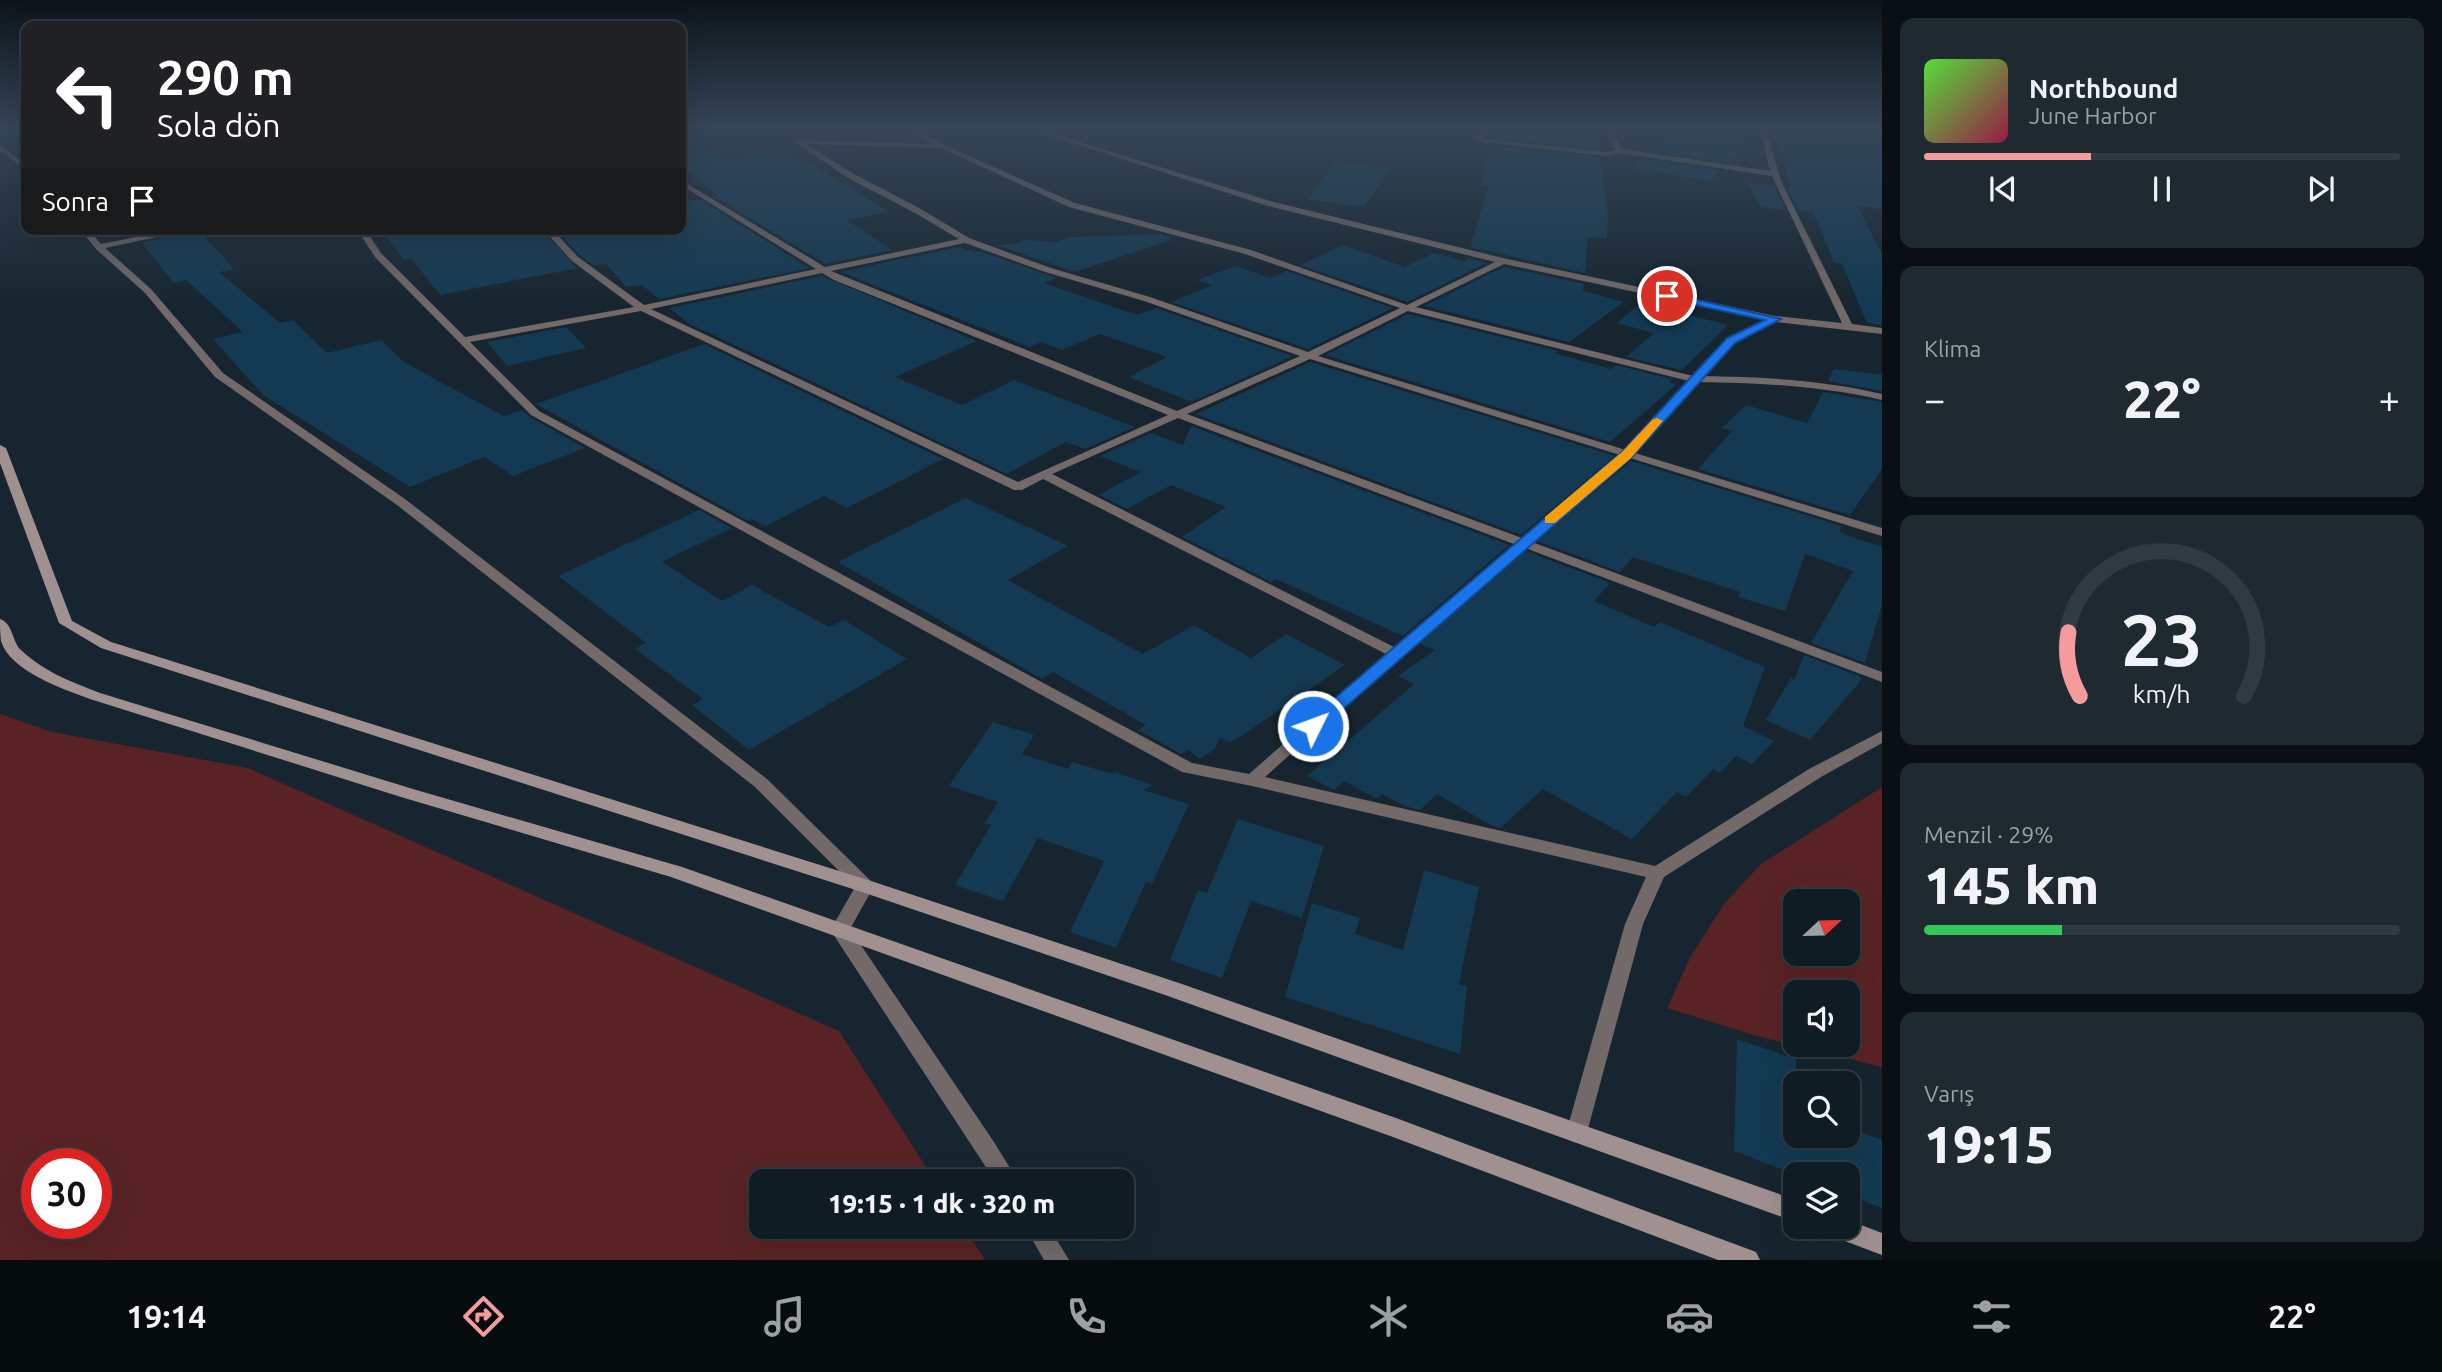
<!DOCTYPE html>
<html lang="tr">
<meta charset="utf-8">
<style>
:root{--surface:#101c23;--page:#1e2930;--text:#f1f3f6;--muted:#9ca1a6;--line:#303a41;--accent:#f59b9b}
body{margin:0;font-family:Ubuntu,sans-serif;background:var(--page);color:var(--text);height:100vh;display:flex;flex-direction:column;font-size:26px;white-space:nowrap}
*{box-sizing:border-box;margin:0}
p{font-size:23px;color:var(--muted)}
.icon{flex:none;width:38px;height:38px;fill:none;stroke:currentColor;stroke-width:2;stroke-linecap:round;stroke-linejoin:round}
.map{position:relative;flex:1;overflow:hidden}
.side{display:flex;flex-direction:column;gap:18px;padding:18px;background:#090f13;width:560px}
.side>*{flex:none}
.hud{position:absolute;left:21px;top:21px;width:665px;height:214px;border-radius:14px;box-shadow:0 7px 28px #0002,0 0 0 2px var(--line);background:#202124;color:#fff;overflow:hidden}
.needle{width:46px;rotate:68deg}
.fabs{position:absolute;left:1783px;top:889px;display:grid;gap:14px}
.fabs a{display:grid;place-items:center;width:77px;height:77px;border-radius:14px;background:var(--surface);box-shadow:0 7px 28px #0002,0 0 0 2px var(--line);font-size:35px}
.speed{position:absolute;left:21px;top:1148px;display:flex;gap:14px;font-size:35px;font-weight:700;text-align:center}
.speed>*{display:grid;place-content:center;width:91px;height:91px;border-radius:50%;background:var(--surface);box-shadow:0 7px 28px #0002,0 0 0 2px var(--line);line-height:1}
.speed .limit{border:10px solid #d22;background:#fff;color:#111}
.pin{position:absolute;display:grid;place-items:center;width:60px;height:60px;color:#fff;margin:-30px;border:4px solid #fff;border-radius:50%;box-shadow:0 2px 7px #0007}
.me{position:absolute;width:77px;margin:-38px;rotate:48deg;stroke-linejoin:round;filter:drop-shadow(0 0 5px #0008)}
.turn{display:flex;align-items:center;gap:24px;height:147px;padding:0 21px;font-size:32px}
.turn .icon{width:91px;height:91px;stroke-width:2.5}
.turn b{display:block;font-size:49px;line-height:60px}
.then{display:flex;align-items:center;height:66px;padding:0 21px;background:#0003;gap:14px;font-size:26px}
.big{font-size:52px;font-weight:800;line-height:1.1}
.side .card{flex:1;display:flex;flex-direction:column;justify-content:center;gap:10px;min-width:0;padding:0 24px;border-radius:14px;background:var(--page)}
.side .dial{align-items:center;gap:0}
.dial svg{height:182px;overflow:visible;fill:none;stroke:var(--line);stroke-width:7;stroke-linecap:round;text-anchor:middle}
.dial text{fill:var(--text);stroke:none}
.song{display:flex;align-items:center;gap:21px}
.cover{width:84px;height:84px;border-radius:10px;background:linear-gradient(135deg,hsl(110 70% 55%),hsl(340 70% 35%))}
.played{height:7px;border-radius:4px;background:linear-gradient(90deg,var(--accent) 35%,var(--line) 35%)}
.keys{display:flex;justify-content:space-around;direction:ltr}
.heat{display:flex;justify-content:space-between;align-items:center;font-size:38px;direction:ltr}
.charge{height:10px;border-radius:5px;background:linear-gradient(90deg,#34c759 29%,var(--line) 0)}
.trip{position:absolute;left:749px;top:1169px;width:385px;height:70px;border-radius:14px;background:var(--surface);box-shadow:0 7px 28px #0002,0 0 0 2px var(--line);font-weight:800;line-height:70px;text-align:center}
.tab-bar{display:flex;height:112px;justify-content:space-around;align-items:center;background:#060b0e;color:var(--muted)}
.tab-bar .icon{width:49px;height:49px}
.tab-bar .active{color:var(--accent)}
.tab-bar b{font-size:32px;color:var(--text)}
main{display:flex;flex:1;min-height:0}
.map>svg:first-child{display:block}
</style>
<main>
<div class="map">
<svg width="1882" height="1260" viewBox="0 0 1882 1260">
<rect width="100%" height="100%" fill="#16252f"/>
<g fill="#592325" fill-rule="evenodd">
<path d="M0,714L52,732L248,768L839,1031L935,1181H761V1227H964L985,1260H0ZM37,1164H96V1223H37Z"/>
<path d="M1882,787V1067L1757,1036L1667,1008L1691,956L1724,904L1761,864ZM1796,901H1848V954H1796ZM1796,992H1848V1045H1796Z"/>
</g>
<g fill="#133a52">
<path d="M1548,130H1597L1599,148L1495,138L1497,132L1545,137Z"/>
<path d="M1675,130H1738V152L1728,162L1652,151Z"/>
<path d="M1777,130H1882V209L1858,206L1882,255V325L1867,323L1842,264L1834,263L1813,212L1799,211L1787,187H1790Z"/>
<path d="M780,146L890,212L847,220L892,250L825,264L713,196H718L681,166V155L711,150L722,160L751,155V150Z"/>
<path d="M1492,146L1600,158L1608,216L1607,239L1588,237L1585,273L1470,247L1489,186L1481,185L1488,150Z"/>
<path d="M1643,159L1720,171L1710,181L1633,168Z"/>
<path d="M1337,161L1389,169L1364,207L1307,199Z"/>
<path d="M1747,183L1774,185L1785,210L1761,207Z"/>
<path d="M699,199L809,268L659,299L642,285L626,287L606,264L593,265L580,255L556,229H681V202Z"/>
<path d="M198,229L234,269L219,272L280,323L293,320L327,353L381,340L404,362L446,385L504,416L522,410L530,417L585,448L513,476L484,457L410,487L263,395L213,339L243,332L186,280L174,283L142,243Z"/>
<path d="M380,229H541L577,268L440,295L412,259L404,260Z"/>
<path d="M1160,234L1170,237L1171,240L1075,272L996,245L1014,244L1027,240L1056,242L1071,237Z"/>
<path d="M1343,245L1405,267L1434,253L1466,262L1467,258L1487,263L1407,302L1300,265Z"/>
<path d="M959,247L975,252L979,251L1057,278L1044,283L1137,315L1156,308L1293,356L1192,402L1129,377L1167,357L1100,334L1062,350L1041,342L1030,347L840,272Z"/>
<path d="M1236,266L1270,278L1286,271L1393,308L1308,349L1171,302L1212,285L1197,280Z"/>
<path d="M1504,267L1584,284L1583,291L1624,302L1569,342L1424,306Z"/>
<path d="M822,276L977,341L895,377L962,405L1014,380L1135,427L1085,449L1066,442L1007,474L688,323L669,308Z"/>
<path d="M1638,305L1671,313L1673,311L1728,325L1682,370L1626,357L1654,333L1617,323Z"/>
<path d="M1408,314L1558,351L1555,353L1611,369L1616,365L1672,379L1669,382L1676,385L1610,442L1325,355Z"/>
<path d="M566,327L586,348L507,366L487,342Z"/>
<path d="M704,344L943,459L847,508L824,496L766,526L752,519L748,521L536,404Z"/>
<path d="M1310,362L1615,456L1521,535L1196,414Z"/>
<path d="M1834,369L1882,375V391L1828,381Z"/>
<path d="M1823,392L1882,402V469L1850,515L1698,469L1732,431L1722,428L1746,405L1807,423Z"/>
<path d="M1191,426L1509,545L1403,636L1276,579L1271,582L1182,537L1226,507L1171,485L1127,509L1099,495L1140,472L1100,456L1151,433L1183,445Z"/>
<path d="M1631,461L1842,526L1839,531L1849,536L1882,547V605L1865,663L1811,643L1853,571L1805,554L1785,611L1738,597L1740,592L1633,557L1620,572L1537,541Z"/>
<path d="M966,498L1068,546L1008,580L1143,654L1194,625L1251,658L1286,634L1345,665L1243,735L1230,742L1220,738L1214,750L1200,759L1188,750L1181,754L1138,730L1146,725L1053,672L1042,679L838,562Z"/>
<path d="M699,510L732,528L662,562L722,601L752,585L829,627L844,620L907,659L749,750L692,705L703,699L635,649L646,643L558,576Z"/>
<path d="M1526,551L1610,583L1594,601L1654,627L1660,622L1765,667L1743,726L1774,741L1752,764L1736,756L1720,773L1713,769L1686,797L1677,792L1632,839L1543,789L1500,828L1492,826L1437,794L1420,810L1404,806L1382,794L1377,799L1344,781L1334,790L1307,776L1414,684L1398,676L1435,650L1419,643Z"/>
<path d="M1804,655L1861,677L1858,684L1810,740L1766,720L1791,678L1794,680Z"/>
<path d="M993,722L1034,735L1022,754L1068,769L1072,762L1113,774L1114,772L1153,785L1143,790L1189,804L1152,884L1146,882L1116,948L1070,932L1104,861L1038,838L1003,901L955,885L991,825L985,823L998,802L949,786Z"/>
<path d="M1238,819L1324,846L1302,918L1251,901L1222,978L1170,960L1198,890L1207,893Z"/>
<path d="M1424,870L1479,887L1459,984L1467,986L1460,1054L1285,997L1312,903L1360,918L1355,934L1403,950Z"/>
<path d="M1737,1039L1796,1059V1136H1848V1128L1882,1140V1208L1848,1195V1174H1794L1734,1151Z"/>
</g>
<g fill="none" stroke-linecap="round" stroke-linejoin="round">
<g fill="#726968" fill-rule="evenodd">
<path d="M911,130H918L944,145L1075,203L1251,250L1407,305L1495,262L1268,206L1032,130H1041L1274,202L1503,258L1775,316L1842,323L1772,176L1620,153L1608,156L1476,141L1480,130H1486L1483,139L1608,152L1616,150L1607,133L1608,130H1614L1613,133L1622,149L1770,171L1760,130H1766L1781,181L1852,324L1882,328V334L1776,322L1734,342L1704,376C1764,377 1823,380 1882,394V400C1821,386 1761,383 1699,382L1635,453L1882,528V536L1630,458L1532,542L1882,672V682L1525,548L1400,656L1265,777L1655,866L1809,769L1882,731V743L1821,777L1664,877L1643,924L1585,1140L1577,1143L1569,1140L1566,1133L1625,924L1646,877L1252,786L1182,772L531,415L375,257L357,229H365L381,253L465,337L634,307L572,261L543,229H552L578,257L644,305L816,269L681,185V180L825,267L959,239L915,213L848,178L795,142L798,140L933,144ZM806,144L941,148L1069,207L1245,254L1400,308L1308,352L1150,297L1051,268L969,238L921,209L854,174ZM965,243L1045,272L1144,301L1300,356L1177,411L831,271ZM1504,264L1766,320L1728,338L1693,376L1416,307ZM822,273L834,280L1168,415L1018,482L651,309ZM641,311L1014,490H1022L1043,479L1386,654L1249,774L1192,763L539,411L470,342ZM1408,311L1689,381L1626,450L1318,356ZM1310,359L1620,455L1522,538L1187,414ZM1178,418L1514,544L1394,647L1052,474Z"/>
<path d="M0,146L26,164V169L0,151Z"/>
<path d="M80,229H88L101,244L177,229H195L105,248L151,289L223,373L405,499L767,779L871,881L874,886L850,929L994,1142L1018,1181H995L833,934L831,929L855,887L755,787L397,505L215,377L145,293L96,249Z"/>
<path d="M1025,1227H1049L1069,1260H1044Z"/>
</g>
<g fill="#a09190" fill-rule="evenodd">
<path d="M0,445L6,448L72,621L111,642L871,881L1182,984L1796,1200V1222L1168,996L859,891L101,648L59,623L0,463Z"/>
<path d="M0,619C13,623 12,642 21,650C46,673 70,681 100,693L413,789L682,867L1396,1118L1748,1249L1756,1252L1760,1260H1718L1393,1137L671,877L401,797L90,699C63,689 10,671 1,641C0,634 0,626 0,619Z"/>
<path d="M1848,1220L1882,1233V1255L1829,1235L1826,1227H1848Z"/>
</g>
</g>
<linearGradient id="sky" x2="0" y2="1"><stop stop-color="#0c141a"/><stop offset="0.42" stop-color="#364658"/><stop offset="1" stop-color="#364658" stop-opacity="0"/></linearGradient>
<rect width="1882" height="306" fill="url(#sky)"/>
<path fill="#1a73e8" stroke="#114b97" stroke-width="2" d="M1667,293L1781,319L1735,343L1631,458L1319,730H1307L1304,726L1307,722L1622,452L1727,338L1765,320L1663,298L1661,296Z"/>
<path fill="#f59e0b" d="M1657,418L1663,421L1631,458L1555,523H1545V517L1622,452L1653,419Z"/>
</svg>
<div class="fabs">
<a><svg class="needle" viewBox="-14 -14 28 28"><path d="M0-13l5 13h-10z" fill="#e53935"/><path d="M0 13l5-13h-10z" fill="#9ca1a6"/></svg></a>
<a><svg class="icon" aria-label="sound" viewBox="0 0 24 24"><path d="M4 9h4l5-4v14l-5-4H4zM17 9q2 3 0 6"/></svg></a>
<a><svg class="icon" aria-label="search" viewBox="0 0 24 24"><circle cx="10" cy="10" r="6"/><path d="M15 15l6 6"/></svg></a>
<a><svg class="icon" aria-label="layers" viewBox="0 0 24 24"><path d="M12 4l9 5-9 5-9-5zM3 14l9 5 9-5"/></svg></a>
</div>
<div class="speed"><div class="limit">30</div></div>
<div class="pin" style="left:1667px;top:296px;background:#d93025"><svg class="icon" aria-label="arrive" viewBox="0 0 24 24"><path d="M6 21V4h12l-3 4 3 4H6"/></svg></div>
<svg class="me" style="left:1313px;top:726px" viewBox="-20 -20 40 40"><circle r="17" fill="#1a73e8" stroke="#fff" stroke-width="3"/><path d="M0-11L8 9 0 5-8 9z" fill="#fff"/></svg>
<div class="trip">19:15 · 1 dk · 320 m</div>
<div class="hud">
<div class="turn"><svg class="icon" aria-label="left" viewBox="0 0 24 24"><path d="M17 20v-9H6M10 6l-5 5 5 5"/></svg><div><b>290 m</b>Sola dön</div></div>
<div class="then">Sonra<svg class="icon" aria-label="arrive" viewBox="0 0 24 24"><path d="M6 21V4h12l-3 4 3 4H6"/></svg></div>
</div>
</div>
<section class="side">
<div class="card">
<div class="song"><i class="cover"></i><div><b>Northbound</b><p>June Harbor</p></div></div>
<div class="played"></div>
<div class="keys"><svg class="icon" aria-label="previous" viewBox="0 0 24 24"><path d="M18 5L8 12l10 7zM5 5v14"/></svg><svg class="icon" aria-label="pause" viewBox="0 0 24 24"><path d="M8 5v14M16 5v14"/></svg><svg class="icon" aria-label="next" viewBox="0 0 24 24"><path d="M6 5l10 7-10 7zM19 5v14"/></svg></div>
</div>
<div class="card"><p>Klima</p>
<div class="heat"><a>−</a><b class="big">22°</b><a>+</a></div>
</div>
<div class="card dial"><svg viewBox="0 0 100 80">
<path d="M14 69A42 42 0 1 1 86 69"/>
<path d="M14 69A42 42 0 0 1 9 41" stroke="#f59b9b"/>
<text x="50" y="56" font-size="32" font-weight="700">23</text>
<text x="50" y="72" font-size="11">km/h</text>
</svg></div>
<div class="card"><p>Menzil · 29%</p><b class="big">145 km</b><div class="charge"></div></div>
<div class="card"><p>Varış</p><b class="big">19:15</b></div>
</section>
</main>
<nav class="tab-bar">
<b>19:14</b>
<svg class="icon active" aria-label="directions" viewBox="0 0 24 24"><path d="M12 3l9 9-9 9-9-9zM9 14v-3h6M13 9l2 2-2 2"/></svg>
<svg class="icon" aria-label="music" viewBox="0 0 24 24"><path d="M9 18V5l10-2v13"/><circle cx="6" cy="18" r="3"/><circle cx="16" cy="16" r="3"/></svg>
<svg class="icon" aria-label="phone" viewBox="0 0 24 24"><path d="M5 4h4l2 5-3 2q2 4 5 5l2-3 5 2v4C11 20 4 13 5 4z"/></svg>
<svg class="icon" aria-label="climate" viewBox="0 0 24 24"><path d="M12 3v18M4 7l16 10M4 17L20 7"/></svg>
<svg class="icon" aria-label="car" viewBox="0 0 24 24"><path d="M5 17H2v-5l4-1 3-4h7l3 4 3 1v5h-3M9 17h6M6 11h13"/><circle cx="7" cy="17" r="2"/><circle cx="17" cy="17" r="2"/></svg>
<svg class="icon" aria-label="filters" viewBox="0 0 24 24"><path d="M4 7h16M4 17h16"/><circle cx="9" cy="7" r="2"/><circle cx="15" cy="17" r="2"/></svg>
<b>22°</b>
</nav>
